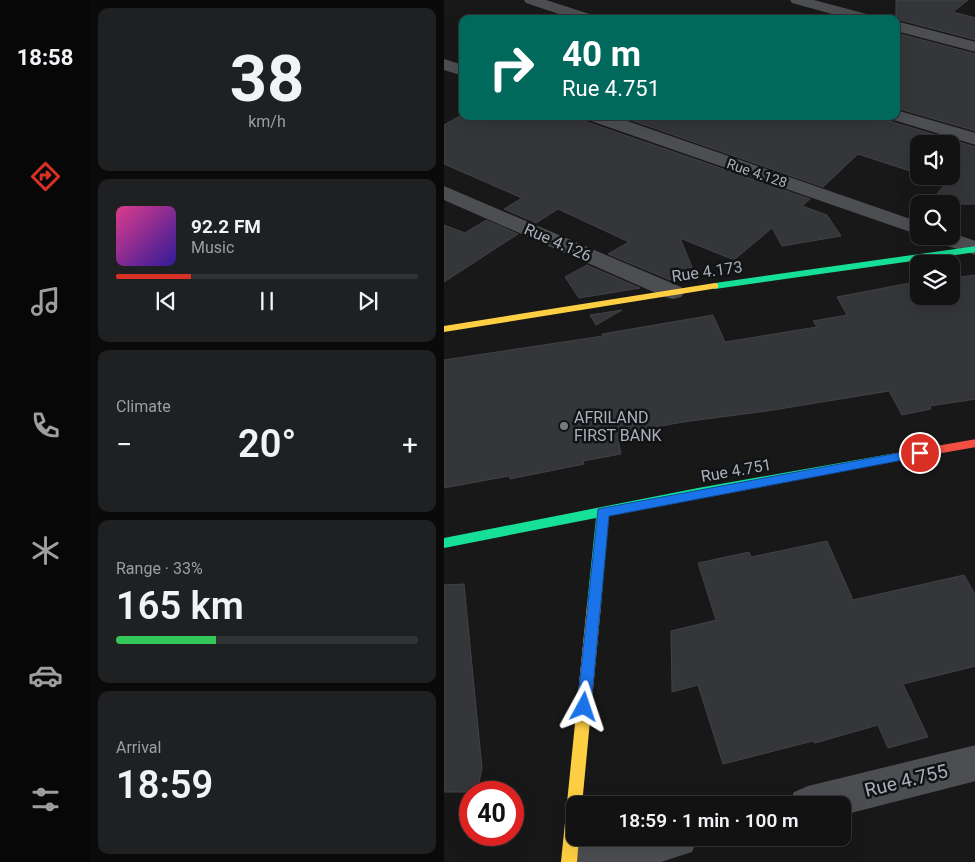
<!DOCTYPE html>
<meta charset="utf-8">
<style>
:root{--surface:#121213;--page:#1f2021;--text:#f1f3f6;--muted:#9c9ea0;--line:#313233;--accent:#d93025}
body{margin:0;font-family:Roboto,sans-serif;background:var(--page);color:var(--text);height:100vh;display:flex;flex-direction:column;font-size:19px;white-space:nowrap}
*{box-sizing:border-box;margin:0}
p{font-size:16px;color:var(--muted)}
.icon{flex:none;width:28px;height:28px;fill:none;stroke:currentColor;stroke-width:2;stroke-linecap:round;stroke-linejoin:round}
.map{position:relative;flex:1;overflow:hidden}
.details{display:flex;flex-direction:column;gap:8px;padding:8px;background:#0a0a0a;width:354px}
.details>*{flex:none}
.guide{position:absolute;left:15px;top:15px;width:441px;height:105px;border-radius:10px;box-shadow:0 5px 20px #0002,0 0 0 1px var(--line);background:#00695c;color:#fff;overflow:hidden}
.fabs{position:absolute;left:466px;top:135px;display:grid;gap:10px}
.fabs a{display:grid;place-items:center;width:50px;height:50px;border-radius:10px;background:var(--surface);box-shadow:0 5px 20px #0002,0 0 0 1px var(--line);font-size:25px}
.speed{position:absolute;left:15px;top:781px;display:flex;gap:10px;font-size:25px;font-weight:700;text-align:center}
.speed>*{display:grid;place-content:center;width:65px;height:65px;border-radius:50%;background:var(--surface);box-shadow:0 5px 20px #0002,0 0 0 1px var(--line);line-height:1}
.speed .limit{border:8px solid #d22;background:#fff;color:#111}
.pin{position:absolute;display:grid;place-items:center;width:42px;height:42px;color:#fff;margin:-21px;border:2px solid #fff;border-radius:50%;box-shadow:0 1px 5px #0007}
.me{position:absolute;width:55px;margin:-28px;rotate:5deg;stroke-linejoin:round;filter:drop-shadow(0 0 4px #0008)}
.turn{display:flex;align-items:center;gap:18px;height:105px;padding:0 20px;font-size:22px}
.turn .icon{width:65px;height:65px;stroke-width:2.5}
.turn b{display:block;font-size:35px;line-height:42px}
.big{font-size:38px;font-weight:600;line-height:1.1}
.details .widget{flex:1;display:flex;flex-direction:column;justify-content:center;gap:8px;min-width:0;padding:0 18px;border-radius:10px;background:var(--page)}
.details .dial{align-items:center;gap:0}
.dial b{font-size:65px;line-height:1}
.song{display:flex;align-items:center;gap:15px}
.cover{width:60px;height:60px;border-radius:8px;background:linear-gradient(135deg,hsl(330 70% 55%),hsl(250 70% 35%))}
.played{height:5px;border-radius:2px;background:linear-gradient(90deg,var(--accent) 25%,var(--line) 25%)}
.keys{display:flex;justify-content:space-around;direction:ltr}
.heat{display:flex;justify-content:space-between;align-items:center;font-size:28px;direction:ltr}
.charge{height:8px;border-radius:4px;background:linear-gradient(90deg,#34c759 33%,var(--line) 0)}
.trip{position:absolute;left:122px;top:796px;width:285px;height:50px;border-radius:10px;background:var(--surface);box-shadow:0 5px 20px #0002,0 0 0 1px var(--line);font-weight:600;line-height:50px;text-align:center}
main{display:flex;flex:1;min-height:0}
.tab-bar{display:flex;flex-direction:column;width:90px;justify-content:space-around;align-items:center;background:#070708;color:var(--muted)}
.tab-bar .icon{width:35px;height:35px}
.tab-bar .selected{color:var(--accent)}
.tab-bar b{font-size:22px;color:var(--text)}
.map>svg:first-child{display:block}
</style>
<main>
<nav class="tab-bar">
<b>18:58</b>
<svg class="icon selected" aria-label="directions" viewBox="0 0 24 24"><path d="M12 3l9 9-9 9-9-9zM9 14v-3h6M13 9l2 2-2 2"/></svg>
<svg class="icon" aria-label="music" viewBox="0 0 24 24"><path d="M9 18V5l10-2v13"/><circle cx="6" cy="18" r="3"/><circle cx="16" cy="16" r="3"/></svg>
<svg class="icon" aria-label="phone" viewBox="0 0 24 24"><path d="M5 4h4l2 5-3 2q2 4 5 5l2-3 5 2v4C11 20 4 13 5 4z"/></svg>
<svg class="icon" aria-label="climate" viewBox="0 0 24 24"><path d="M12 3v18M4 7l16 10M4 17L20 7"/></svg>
<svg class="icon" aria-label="car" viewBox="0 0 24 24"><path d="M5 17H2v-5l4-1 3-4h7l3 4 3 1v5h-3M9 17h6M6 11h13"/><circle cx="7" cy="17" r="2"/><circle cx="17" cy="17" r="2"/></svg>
<svg class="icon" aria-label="filters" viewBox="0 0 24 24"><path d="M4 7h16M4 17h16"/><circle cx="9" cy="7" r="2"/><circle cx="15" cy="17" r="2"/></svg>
</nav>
<section class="details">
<div class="widget dial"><b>38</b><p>km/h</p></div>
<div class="widget">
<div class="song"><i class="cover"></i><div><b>92.2 FM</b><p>Music</p></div></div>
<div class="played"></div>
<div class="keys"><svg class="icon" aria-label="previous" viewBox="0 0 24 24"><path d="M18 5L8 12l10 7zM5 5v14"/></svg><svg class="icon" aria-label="pause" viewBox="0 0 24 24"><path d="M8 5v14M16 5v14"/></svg><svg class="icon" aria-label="next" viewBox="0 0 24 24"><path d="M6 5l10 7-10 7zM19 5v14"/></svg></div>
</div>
<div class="widget"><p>Climate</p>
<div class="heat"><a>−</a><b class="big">20°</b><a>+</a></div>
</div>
<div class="widget"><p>Range · 33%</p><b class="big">165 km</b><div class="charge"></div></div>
<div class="widget"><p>Arrival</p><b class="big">18:59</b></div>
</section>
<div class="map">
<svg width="532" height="862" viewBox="0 0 532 862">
<rect width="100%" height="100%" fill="#181819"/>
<g fill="#353639" stroke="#414245">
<path d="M452,0H524L509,12L532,18V40L452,19Z"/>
<path d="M452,33L532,54V131L452,108Z"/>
<path d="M16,116H139L143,122L366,199L358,206L383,215L397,236L338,246L328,228L290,260L236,238L248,267L226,280L164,254L185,242L114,209L92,223L60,209L78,198L0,164V125Z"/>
<path d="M175,116H442L445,121L532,147V204H485L500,185L485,180L487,178L482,176H508V144H475V174L414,154L379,187Z"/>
<path d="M42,220L74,234L0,282V225L21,233Z"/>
<path d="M143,265L196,288L135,298L121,277Z"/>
<path d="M532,275V399L486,406L487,409L458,415L445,391L323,411L239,422L173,434L177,454L139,461L140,464L66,479L65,476L0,488V360L159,336L158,334L269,315L281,342L373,327L369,321L403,315L393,297L471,282L470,284L475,283V296H508V278Z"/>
<path d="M178,310L152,325L146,315Z"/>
<path d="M383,541L409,600L520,575L532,596V666L459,684L484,737L444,748L434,725L371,743L369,741L279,764L254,685L228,692L227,631L272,620L254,563L305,552L307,557Z"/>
<path d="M20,584L38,768L33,792H0V585Z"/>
</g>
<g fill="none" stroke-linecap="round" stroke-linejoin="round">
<g fill="#4c4e52" fill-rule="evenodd">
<path d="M80,0H102L152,16L155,19H130L82,3Z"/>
<path d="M346,0H370L430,16L433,19H406L348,3Z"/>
<path d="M452,21L532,42V52L452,31Z"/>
<path d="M0,59L19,65V76L0,70Z"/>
<path d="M452,110L532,133V145L446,119L444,116H452Z"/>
<path d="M141,116H169L475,222V235L144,120Z"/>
<path d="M0,186L237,287L241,292L237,297L229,299L221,297L0,200Z"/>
<path d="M508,233L532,241V255L488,241L485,236H508Z"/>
<path d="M532,745V781L399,815V805H345L350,792L364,786Z"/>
<path d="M155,838H254L248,852L217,862H117L123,848Z"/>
</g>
<g fill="#16e098" fill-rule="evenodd">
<path d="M532,246V252L271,289L266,286L271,283Z"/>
<path d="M452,453L456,454L458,457L456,460L165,515L157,605L155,609L150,611L145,609L143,605L152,518L0,548V538L254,488Z"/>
</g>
<g fill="#ffcf43" fill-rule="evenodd">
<path d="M271,283L274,284V288L0,332V326Z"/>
<path d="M150,599L155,601L157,605L138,805H131V838H135L133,862H117L143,605L145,601Z"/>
</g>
<path fill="#f24e42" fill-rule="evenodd" d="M532,439V447L452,461L448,460L446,457L448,454L452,453Z"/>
</g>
<path fill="#1a73e8" stroke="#114b97" d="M476,449L482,453L480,456L165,516L147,707L145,711L140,713L135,711L133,707L154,509Z"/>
<circle fill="#767b82" stroke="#121315" stroke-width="2" cx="120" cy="426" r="5"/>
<g text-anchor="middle" stroke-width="5" stroke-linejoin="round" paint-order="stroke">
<g font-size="14" fill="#a9b0ba" stroke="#121315">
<text transform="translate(313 173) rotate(19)" y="5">Rue 4.128</text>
</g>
<g font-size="16" fill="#a9b0ba" stroke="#121315">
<text transform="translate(114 242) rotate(24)" y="6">Rue 4.126</text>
<text transform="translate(263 271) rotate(-8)" y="6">Rue 4.173</text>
<text transform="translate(292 470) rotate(-10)" y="6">Rue 4.751</text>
</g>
<g font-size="16" fill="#a9b0ba" stroke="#121315" text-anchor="start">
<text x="130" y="423">AFRILAND<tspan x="130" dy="18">FIRST BANK</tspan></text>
</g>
<g font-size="19" fill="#a9b0ba" stroke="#121315">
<text transform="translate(462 780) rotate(-14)" y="7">Rue 4.755</text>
</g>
</g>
</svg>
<div class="fabs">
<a><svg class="icon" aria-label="sound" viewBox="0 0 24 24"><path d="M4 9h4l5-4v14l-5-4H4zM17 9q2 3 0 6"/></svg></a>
<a><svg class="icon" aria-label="search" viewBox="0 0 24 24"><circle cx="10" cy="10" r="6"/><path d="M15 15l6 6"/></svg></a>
<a><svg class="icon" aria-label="layers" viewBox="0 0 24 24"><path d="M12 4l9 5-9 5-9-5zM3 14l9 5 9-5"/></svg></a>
</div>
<div class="speed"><div class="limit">40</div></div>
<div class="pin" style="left:476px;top:453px;background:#d93025"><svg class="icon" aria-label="arrive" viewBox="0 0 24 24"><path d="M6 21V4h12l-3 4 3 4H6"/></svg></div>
<svg class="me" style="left:140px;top:707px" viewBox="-20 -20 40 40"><path d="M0-17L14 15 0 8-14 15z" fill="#1a73e8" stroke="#fff" stroke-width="4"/></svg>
<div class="trip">18:59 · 1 min · 100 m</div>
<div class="guide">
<div class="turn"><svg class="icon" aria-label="right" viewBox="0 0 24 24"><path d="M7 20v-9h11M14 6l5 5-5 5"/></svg><div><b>40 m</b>Rue 4.751</div></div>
</div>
</div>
</main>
